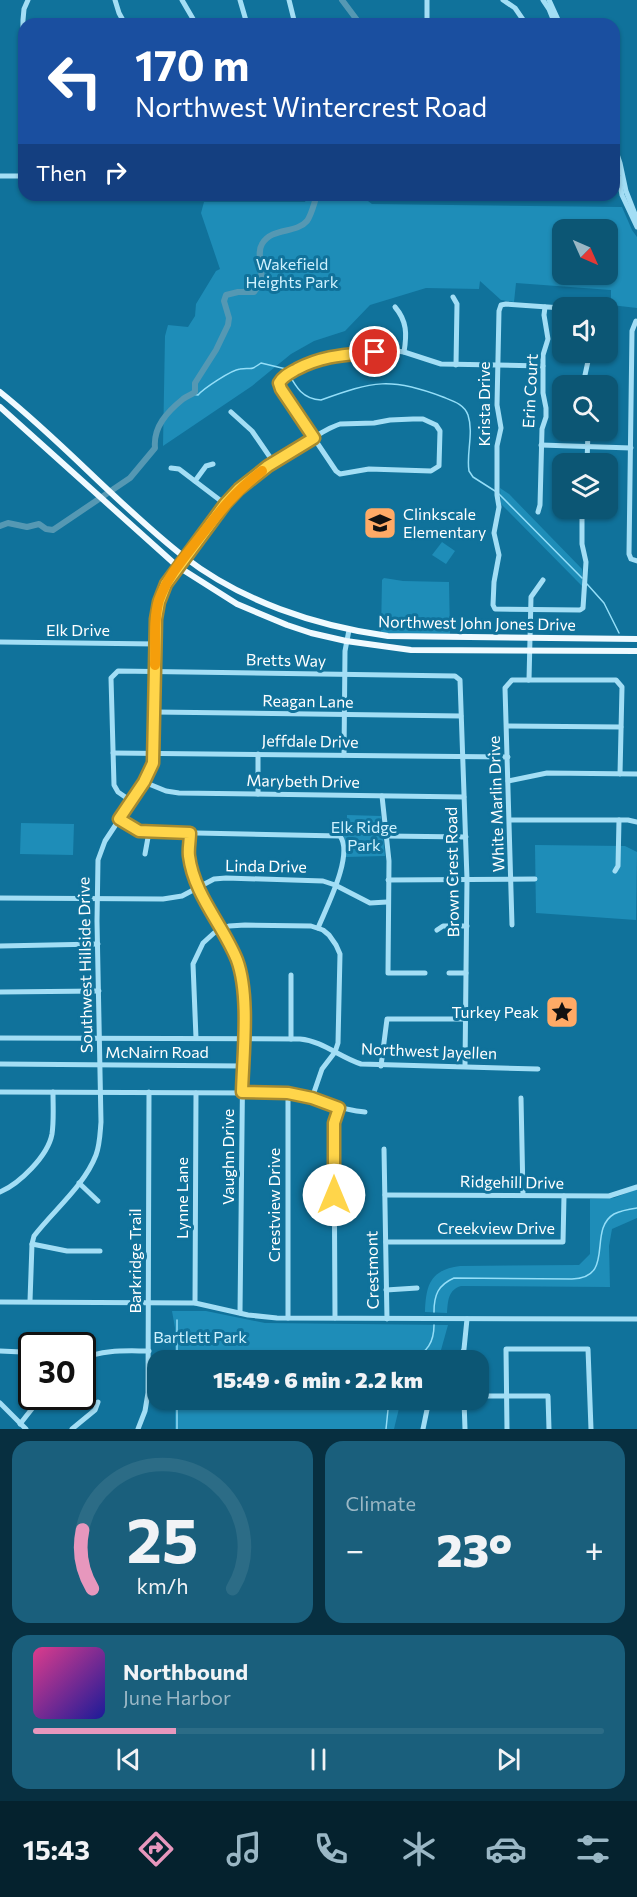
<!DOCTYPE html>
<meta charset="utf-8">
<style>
:root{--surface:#0c5674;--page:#1a5f7c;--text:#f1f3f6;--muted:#9ab7c5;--line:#2c6c86;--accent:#e797bd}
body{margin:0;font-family:Commissioner,sans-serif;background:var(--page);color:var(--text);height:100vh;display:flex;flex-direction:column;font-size:22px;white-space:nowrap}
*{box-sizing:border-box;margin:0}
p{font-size:20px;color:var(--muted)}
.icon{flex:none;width:33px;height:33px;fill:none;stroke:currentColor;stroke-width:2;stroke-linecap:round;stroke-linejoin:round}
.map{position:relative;height:1429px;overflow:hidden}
.side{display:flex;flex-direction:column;gap:12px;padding:12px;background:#072f40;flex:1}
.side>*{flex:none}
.hud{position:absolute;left:18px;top:18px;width:602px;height:183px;border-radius:18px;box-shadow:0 2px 4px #0004;background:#1a4fa0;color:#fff;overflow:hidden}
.needle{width:39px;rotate:135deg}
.controls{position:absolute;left:552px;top:219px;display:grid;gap:12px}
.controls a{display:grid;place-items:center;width:66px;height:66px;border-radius:12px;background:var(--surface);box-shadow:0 2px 4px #0004;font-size:30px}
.speed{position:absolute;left:18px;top:1332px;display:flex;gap:12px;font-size:30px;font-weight:700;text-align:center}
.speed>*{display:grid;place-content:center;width:78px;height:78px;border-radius:50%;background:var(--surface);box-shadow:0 2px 4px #0004;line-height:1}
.speed .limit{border:3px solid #111;border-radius:9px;background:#fff;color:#111}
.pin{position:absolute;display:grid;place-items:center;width:51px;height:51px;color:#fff;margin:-26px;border:3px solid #fff;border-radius:50%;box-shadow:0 2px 6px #0007}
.me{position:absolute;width:66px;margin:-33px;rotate:0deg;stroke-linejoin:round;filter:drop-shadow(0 0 4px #0008)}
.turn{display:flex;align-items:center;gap:21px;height:126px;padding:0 18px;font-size:27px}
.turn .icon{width:78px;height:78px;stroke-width:2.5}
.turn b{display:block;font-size:42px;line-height:51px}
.then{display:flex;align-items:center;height:57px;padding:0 18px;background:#0003;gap:12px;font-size:22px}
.big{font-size:45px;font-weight:800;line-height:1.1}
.side .card{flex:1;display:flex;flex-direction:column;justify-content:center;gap:9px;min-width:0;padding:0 21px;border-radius:18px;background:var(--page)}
.side .dial{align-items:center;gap:0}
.dial svg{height:156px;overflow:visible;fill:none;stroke:var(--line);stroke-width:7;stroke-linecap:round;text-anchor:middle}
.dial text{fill:var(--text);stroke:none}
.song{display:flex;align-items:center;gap:18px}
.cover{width:72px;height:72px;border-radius:9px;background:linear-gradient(135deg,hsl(330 70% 55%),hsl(240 70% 35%))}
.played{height:6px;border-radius:3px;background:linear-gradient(90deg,var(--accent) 25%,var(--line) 25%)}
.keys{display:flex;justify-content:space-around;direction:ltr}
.heat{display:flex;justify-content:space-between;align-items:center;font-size:33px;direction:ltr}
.side .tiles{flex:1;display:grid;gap:12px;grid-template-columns:1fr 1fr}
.card:last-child{grid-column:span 2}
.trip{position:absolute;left:147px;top:1350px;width:342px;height:60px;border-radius:18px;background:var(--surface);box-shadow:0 2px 4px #0004;font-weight:800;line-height:60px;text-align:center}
.menu{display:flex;height:96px;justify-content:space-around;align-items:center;background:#05222e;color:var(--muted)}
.menu .icon{width:42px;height:42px}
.menu .selected{color:var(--accent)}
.menu b{font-size:27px;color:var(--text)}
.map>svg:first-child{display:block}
</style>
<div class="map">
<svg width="637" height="1429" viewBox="0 0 637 1429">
<rect width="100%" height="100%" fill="#10729b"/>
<g fill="#1e8db8" fill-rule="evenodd">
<path d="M308,195H360L372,204L622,207L632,230L637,237V308L611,305V290L516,283L514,302L501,300L480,281L479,289L426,288L370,305L345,331L314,341L291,354L252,386L163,446L165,336L168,325L188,327L195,316L196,304L216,271L220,269L201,213L204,202H305ZM562,230H608V274H562Z"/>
<path d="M500,488L509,494L582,569V586L501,504Z"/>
<path d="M442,542L455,551L446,564L432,555Z"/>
<path d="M384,578L403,581L449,582L450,636L381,633L382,580Z"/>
<path d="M347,815L381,816L385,856L345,857V840L343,835L347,827Z"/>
<path d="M21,823L74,824L73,855L20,854Z"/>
<path d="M535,845L625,846L637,852L636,920L536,913Z"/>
<path d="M637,1189V1218L612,1229L609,1246L610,1287L461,1286C448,1290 448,1301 447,1313L425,1312C426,1285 430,1270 460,1266L579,1265L590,1254V1199L614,1198Z"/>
<path d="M172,1311H206L265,1323L448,1325L441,1350L432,1360H175V1328Z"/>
<path d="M175,1400H401L394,1429H175Z"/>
</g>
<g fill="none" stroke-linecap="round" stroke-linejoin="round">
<g stroke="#94def8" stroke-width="1.5">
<path d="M192,394L198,395C203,389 231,370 240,369C254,367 248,372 261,363L286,369C295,385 301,399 321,400C373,381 391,377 443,397C453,401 464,404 468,415C474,433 466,454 469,471L473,477L495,491"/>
<path d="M499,494L582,578"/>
<path d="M587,584L604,603L619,633"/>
<path d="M434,1312C434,1295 438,1285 454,1278L572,1279C616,1278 587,1230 614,1214C620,1211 630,1209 637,1208"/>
<path d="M177,1320V1360"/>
<path d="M413,1360C427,1351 434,1343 434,1325"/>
<path d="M177,1400V1429"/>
<path d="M386,1429L389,1400"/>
</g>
<g stroke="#5598b3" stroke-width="6">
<path d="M342,0L360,24"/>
<path d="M0,526L8,523L27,527L39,524L46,529L53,530L130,478L155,448C153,427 167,412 183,399C187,396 191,395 195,392V383L216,350L228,325L229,318L224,301L226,295L238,292H254C270,273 254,257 262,244C272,227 296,234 307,221C312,214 314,203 317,195"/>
</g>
<g stroke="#a3def5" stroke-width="5">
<path d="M115,0L119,13L125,24"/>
<path d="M182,0L196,24"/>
<path d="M240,0L247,24"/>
<path d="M289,0L295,24"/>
<path d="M503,0L515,8L526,24"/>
<path d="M543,0L549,9L555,24"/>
<path d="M549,0L560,24"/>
<path d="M427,24V0"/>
<path d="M614,145L620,163L626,191L637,219"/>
<path d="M0,176H24"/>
<path d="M22,176L23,20L24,9L28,0"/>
<path d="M619,178L622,195L637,227"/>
<path d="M453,297L457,304L456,365"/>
<path d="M395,307C407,321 407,334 404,352"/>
<path d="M562,308L506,304L501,305L499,311L497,405L501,428L497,446V495L499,507L494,533L499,555L494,582L493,605L495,609L580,610L583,608L586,562L582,544V508"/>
<path d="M636,321L632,331L629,554L631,559L637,561"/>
<path d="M587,386L585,375L590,352"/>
<path d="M231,412L252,431L274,463"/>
<path d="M541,445L631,448"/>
<path d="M587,464L588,430"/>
<path d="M171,468L179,469L225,504"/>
<path d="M195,481L206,466L213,464"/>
<path d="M538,512L540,505L542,429L546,417V408L543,393V355L548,339L544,315L545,307"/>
<path d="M0,642L156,644"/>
<path d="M529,680L531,597L543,580"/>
<path d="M154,712L461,716"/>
<path d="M507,726L621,727"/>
<path d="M113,753L508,757"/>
<path d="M344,755L345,651L349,630"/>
<path d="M508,781L547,773L637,774"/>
<path d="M144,782L166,791L179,793L464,797"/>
<path d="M258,794V754"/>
<path d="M382,796L389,861L388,973H425"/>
<path d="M131,801L118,792L114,785L111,678L118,671L455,676L460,680L467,879L465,1066"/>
<path d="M119,819L134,828L149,832L340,836C354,855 326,908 318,928"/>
<path d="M510,820H628L637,822"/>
<path d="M190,833L189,856L198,887L237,961L242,982L243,1039L240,1313"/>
<path d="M386,836L466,837"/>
<path d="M145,854L149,832"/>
<path d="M615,871L618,866L619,820"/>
<path d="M388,880L535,879"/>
<path d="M0,898L163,899L182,896L214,879L226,878L323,881L335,885L370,903L387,902"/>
<path d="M512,925L505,688L512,680H616L622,687L620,774"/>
<path d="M437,930L443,926H467"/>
<path d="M0,946L98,944"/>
<path d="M449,973H466"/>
<path d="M0,992L99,991"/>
<path d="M0,1038L300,1039C323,1041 339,1057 361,1064L538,1069"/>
<path d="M196,1038L193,964L203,943L214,933L229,926L245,925L311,926L323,930L329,935L336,945L340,954L338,1043L335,1052L322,1069L312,1098"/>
<path d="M291,1039V975"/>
<path d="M0,1064L242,1066"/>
<path d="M381,1066L387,1019H465"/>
<path d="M0,1092L288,1093C314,1098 339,1110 365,1112"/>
<path d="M521,1098L523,1195"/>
<path d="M384,1149L387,1319"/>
<path d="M79,1183L98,1201"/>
<path d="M0,1192C19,1184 48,1156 52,1134C54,1121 53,1106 53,1092"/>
<path d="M385,1195L609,1196L637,1187"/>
<path d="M386,1242H563L564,1196"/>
<path d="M32,1244L67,1251H100"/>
<path d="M386,1290L417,1288"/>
<path d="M30,1301L32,1244L34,1236C54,1210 84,1186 96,1155C100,1144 100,1133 101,1122L97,921L98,860L105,841L144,782L153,763L156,619C158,607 160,595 166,583C174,567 187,553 198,539C212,522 223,503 239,489C256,474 274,464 293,452C308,442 322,430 340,424L374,423L390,420L413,419H423L436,425L440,431L439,466L431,471L369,469L340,474L336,471L281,389L279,383L283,377L315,360L326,357L389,350L404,352L441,364L543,366"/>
<path d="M0,1302L195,1303L248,1315L277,1318L637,1319"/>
<path d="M195,1303L196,1093"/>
<path d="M288,1318V1093"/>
<path d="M335,1318L334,1123L339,1108"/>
<path d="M0,1351L22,1352"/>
<path d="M82,1359C104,1349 126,1351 149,1351"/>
<path d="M459,1360L464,1349L467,1319"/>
<path d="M478,1396H548L549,1429"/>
<path d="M464,1400L465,1429"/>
<path d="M0,1403L26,1429"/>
<path d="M20,1424L42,1396"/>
<path d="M72,1429L95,1410L98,1402"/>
<path d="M138,1429L145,1411L148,1393L149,1092"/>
<path d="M423,1429L429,1400"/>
<path d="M507,1429L506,1349H588L591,1429"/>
</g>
<g stroke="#f0faff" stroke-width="6">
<path d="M0,392C64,443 118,505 183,556C241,601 315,626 388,636L637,639"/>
<path d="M0,407L177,566L237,604L287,625L311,633L346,641L411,650L637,651"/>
</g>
</g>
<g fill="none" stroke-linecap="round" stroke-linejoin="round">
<defs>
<path id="route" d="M334,1195V1123L339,1108L312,1098L288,1093L242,1092C243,1055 250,995 237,960C223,925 194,895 189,856C188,849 190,841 190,833L139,831L119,819L144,782L153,763L156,619L159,602L166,584L225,504L239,489L268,466L314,438L281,389L279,383C283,376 290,373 297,369C324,355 346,355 375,352"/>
</defs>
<use href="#route" stroke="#a68a30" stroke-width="15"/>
<use href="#route" stroke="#ffd54a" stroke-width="10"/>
<path stroke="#f59e0b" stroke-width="10" d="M155,665C156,644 153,620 159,600C167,578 182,560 196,542C218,514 233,493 262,471"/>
</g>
<defs>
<symbol id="school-square" viewBox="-11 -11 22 22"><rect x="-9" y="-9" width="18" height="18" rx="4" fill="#fa6" stroke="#10729b"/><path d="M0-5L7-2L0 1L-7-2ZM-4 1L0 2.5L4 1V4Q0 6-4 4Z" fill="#111"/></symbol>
<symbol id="sight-square" viewBox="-11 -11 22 22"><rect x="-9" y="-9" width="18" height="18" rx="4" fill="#fa6" stroke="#10729b"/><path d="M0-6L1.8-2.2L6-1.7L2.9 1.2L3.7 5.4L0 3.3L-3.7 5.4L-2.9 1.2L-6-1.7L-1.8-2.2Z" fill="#111"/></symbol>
</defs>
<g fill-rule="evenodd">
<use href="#school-square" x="361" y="504" width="38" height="38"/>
<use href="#sight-square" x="543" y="993" width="38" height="38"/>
</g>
<g text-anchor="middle" stroke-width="6" stroke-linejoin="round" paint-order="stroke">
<g font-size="16" fill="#cef1fe" stroke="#10729b">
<text x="292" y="270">Wakefield<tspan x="292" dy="18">Heights Park</tspan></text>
<text x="364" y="833">Elk Ridge<tspan x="364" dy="18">Park</tspan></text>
<text x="200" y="1343">Bartlett Park</text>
</g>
<g font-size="16" fill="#fff" stroke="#10729b">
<text transform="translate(530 391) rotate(-87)" y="6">Erin Court</text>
<text transform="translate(484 404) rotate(-90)" y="6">Krista Drive</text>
<text transform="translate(477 623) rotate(1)" y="6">Northwest John Jones Drive</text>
<text x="78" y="636">Elk Drive</text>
<text transform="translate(286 660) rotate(1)" y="6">Bretts Way</text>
<text transform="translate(308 701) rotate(1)" y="6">Reagan Lane</text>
<text transform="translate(310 741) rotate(1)" y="6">Jeffdale Drive</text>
<text transform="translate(303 781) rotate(1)" y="6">Marybeth Drive</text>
<text transform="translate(496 804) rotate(-92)" y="6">White Marlin Drive</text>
<text transform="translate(266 866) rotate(1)" y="6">Linda Drive</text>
<text transform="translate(452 872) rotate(-91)" y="6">Brown Crest Road</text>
<text transform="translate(85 965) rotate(-91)" y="6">Southwest Hillside Drive</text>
<text transform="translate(429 1051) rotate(2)" y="6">Northwest Jayellen</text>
<text x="157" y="1058">McNairn Road</text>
<text transform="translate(228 1157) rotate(-90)" y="6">Vaughn Drive</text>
<text transform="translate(512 1182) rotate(1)" y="6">Ridgehill Drive</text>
<text transform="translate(182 1198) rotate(-90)" y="6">Lynne Lane</text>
<text transform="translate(274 1205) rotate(-90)" y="6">Crestview Drive</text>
<text x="496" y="1234">Creekview Drive</text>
<text transform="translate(135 1261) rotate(-90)" y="6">Barkridge Trail</text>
<text transform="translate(372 1270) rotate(-91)" y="6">Crestmont</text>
</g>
<g font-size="16" fill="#fff" stroke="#10729b" text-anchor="start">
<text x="403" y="520">Clinkscale<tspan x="403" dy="18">Elementary</tspan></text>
<text x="539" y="1018" text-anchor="end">Turkey Peak</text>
</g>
</g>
</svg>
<div class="controls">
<a><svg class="needle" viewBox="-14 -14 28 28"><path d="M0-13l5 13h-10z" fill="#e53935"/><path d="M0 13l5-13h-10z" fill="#9ab7c5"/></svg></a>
<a><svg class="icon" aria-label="sound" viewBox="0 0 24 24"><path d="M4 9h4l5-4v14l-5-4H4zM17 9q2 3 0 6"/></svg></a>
<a><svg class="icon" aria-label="search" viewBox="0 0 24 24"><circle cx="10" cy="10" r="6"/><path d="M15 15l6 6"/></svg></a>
<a><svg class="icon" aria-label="layers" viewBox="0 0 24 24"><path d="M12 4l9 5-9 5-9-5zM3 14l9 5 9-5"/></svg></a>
</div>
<div class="speed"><div class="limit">30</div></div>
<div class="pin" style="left:375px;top:352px;background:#d93025"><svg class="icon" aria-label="arrive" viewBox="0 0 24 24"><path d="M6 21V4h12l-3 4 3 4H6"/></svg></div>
<svg class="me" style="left:334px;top:1195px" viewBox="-20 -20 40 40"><circle r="19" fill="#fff"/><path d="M0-13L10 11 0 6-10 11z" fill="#ffd54a"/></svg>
<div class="trip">15:49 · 6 min · 2.2 km</div>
<div class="hud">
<div class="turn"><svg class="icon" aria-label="left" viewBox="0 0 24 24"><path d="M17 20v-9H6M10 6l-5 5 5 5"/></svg><div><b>170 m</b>Northwest Wintercrest Road</div></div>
<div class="then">Then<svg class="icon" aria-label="right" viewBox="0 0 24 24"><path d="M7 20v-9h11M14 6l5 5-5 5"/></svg></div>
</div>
</div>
<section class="side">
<div class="tiles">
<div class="card dial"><svg viewBox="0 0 100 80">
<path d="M14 69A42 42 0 1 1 86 69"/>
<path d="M14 69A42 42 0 0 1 9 39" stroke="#e797bd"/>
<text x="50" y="56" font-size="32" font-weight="700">25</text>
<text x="50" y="72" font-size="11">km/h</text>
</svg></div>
<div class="card"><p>Climate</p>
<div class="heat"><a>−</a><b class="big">23°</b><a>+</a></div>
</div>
<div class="card">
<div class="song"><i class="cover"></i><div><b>Northbound</b><p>June Harbor</p></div></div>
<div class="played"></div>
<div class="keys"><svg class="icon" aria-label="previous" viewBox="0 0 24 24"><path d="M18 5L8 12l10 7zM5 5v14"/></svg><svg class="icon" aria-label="pause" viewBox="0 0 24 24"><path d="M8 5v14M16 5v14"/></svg><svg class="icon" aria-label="next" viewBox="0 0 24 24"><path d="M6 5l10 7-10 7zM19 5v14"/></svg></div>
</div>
</div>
</section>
<nav class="menu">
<b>15:43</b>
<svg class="icon selected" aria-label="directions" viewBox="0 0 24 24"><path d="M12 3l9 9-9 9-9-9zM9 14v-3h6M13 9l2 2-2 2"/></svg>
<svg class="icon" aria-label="music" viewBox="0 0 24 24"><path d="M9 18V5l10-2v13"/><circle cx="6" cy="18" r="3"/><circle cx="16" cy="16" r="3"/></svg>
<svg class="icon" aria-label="phone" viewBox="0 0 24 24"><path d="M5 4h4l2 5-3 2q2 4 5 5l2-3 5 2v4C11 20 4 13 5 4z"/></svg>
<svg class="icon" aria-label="climate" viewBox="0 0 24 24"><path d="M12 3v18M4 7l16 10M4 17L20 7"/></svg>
<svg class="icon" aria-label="car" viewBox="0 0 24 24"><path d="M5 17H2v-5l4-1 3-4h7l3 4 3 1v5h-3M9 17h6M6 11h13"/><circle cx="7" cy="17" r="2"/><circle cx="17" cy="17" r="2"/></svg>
<svg class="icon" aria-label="filters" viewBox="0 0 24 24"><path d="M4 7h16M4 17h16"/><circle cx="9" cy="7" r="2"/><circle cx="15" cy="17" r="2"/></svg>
</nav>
